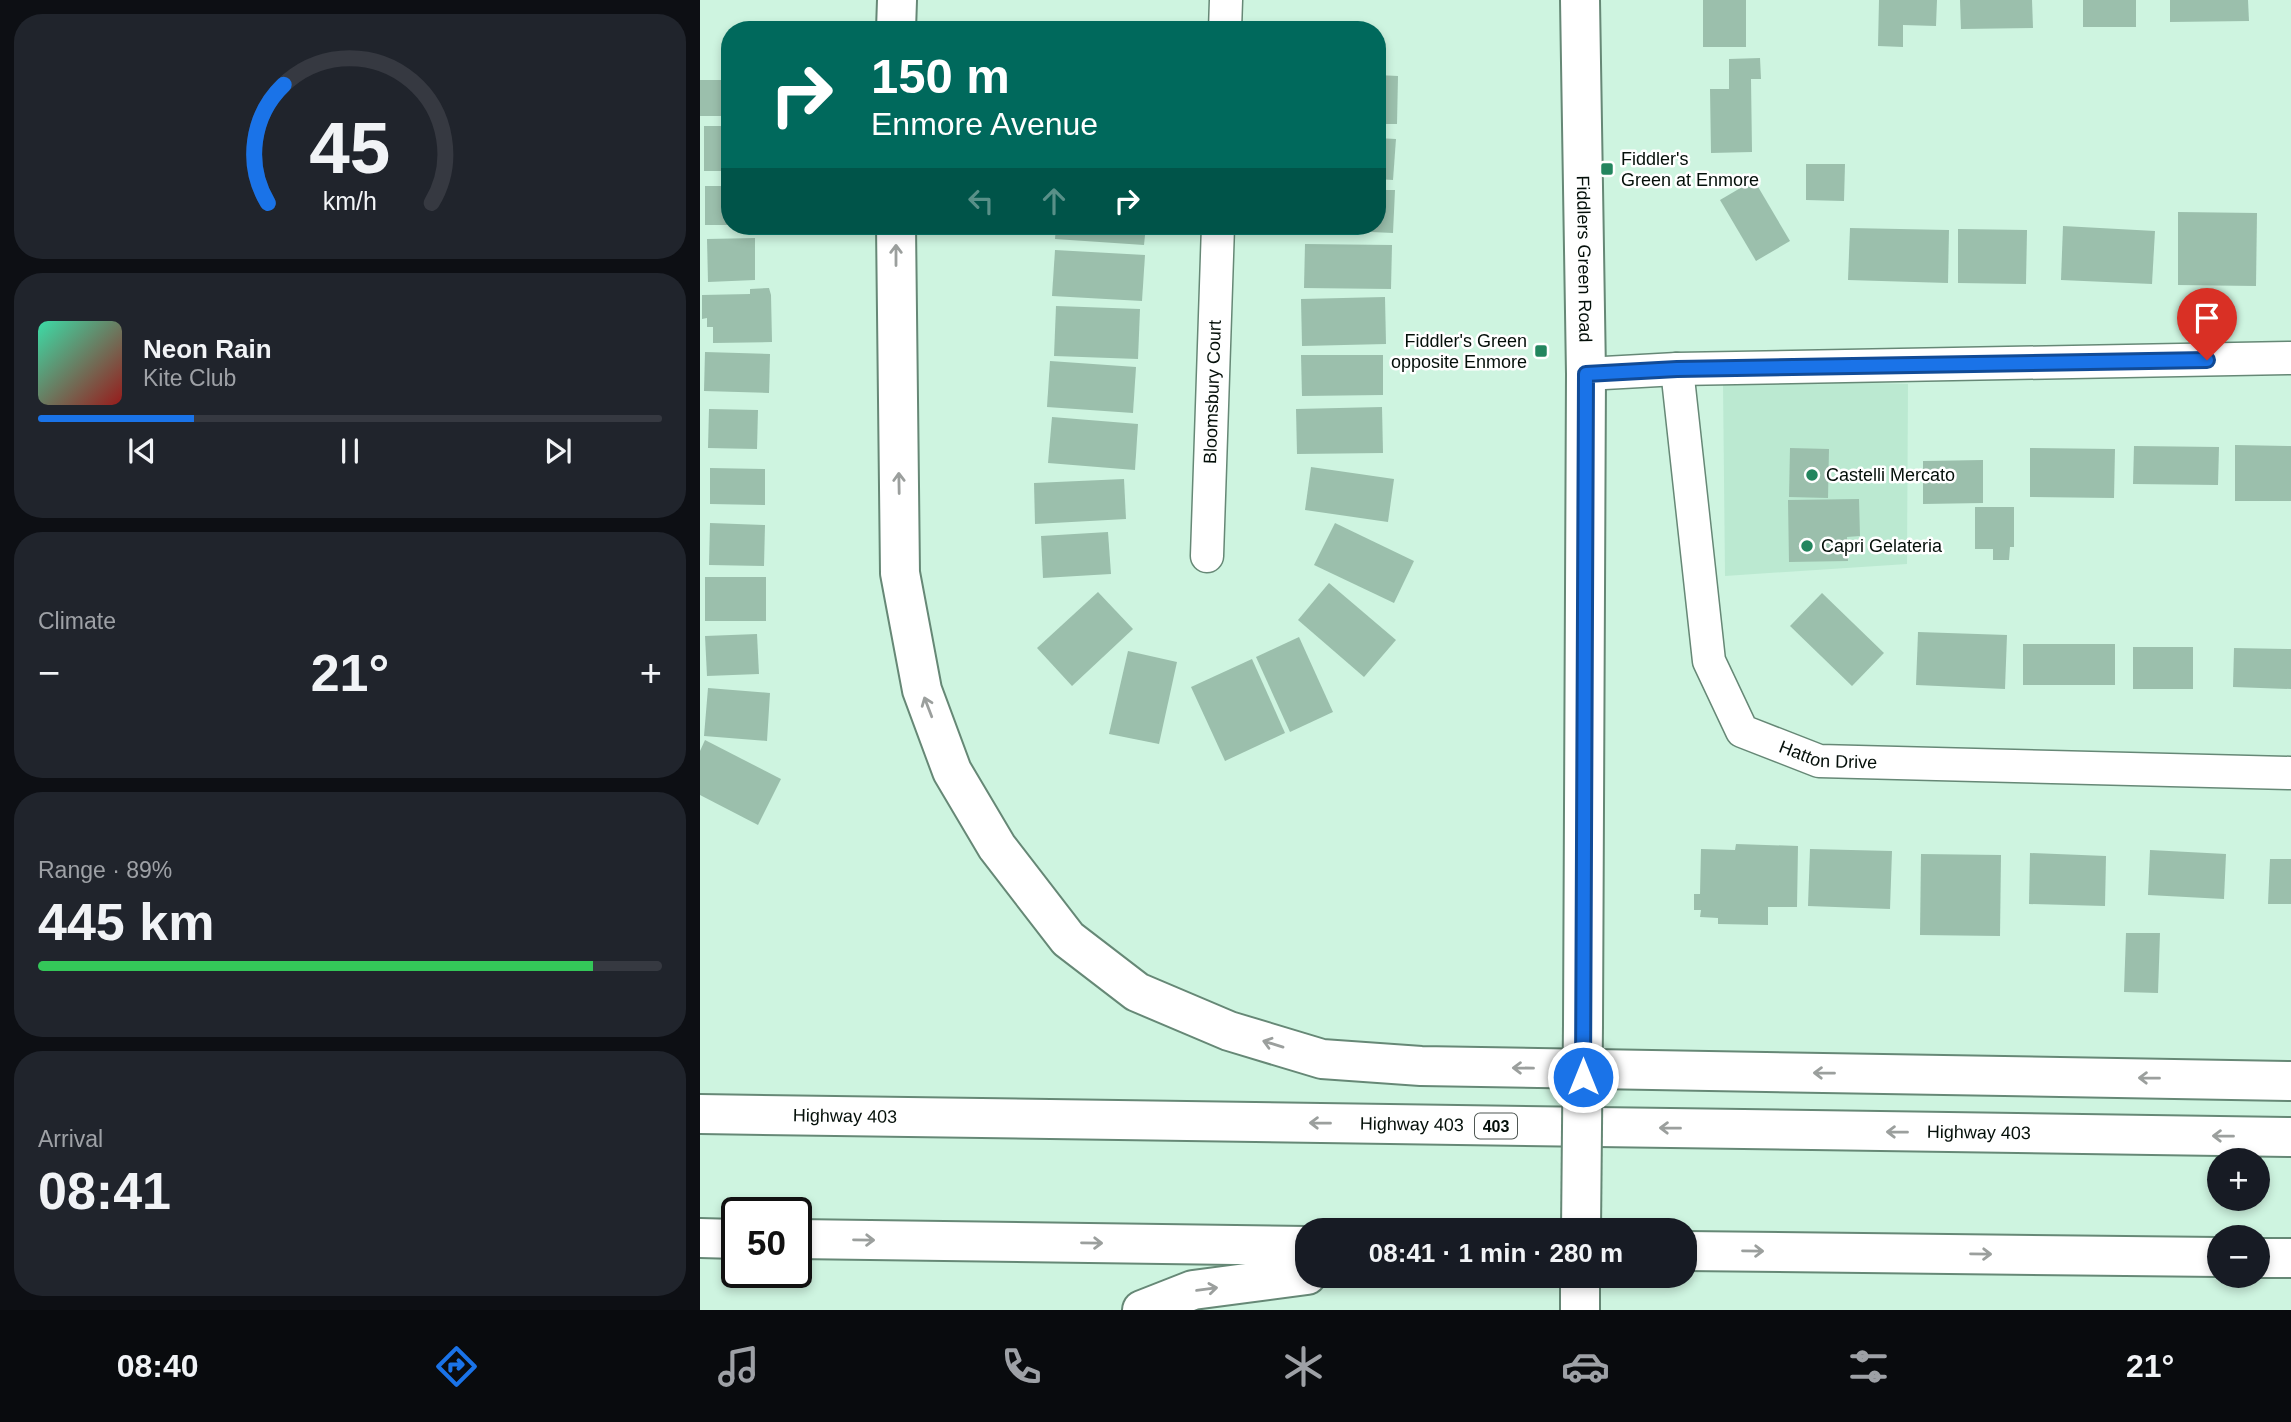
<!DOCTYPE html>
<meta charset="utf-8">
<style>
:root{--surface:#171b24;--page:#20242c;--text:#f1f3f6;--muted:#9ea1a6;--line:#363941;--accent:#1a73e8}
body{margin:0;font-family:Helvetica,sans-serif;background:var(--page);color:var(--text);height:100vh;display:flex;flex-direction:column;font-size:26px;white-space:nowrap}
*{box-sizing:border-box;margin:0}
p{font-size:23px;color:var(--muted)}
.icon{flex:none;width:38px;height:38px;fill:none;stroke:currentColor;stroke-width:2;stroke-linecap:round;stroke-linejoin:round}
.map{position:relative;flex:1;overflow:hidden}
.side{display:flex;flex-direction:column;gap:14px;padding:14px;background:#0d0f14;width:700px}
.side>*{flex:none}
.hud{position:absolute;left:21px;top:21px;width:665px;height:214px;border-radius:28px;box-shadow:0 4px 10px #0003;background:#00695c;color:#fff;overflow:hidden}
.fabs{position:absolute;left:1507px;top:1148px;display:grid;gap:14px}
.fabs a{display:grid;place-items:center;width:63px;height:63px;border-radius:50%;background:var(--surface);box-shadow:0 4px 10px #0003;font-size:35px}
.speed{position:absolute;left:21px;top:1197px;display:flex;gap:14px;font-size:35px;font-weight:700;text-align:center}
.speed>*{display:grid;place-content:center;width:91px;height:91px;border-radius:50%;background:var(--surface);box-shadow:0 4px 10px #0003;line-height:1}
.speed .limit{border:4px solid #111;border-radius:10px;background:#fff;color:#111}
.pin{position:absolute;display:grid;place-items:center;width:60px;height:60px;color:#fff;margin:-72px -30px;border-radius:50% 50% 50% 0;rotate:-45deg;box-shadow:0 0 7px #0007}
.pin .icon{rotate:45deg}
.me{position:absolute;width:77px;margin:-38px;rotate:0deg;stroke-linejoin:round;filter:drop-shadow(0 0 5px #0008)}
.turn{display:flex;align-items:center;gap:24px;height:147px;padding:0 35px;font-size:32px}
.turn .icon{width:91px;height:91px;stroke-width:2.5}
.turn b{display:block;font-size:49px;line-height:60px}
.lanes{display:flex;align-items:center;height:66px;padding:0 35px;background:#0003;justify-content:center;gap:35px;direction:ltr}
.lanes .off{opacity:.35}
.big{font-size:52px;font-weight:700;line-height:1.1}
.side .card{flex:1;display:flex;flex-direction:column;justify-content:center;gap:10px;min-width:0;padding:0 24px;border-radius:28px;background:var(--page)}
.side .dial{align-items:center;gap:0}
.dial svg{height:182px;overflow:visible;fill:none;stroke:var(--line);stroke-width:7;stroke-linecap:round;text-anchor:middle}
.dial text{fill:var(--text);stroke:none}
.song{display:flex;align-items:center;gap:21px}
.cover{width:84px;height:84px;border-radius:10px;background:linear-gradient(135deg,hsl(160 70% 55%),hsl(0 70% 35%))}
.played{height:7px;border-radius:4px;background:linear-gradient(90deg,var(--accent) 25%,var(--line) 25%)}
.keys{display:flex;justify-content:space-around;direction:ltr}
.heat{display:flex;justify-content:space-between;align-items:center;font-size:38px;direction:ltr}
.charge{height:10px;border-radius:5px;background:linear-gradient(90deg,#34c759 89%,var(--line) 0)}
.trip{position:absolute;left:595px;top:1218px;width:402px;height:70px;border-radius:28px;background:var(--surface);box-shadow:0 4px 10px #0003;font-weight:700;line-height:70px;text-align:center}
.tabs{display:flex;height:112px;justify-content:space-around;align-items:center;background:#090b0e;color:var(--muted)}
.tabs .icon{width:49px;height:49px}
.tabs .selected{color:var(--accent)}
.tabs b{font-size:32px;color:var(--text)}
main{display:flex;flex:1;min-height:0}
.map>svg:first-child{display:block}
</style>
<main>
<section class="side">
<div class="card dial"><svg viewBox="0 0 100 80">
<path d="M14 69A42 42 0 1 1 86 69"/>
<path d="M14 69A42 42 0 0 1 21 17" stroke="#1a73e8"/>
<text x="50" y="56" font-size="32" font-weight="700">45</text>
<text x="50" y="72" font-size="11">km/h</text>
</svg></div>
<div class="card">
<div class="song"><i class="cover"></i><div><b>Neon Rain</b><p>Kite Club</p></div></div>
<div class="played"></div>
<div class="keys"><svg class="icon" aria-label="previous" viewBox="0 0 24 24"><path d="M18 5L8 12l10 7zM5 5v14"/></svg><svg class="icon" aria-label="pause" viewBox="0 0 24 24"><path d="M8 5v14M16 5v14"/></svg><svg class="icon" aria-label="next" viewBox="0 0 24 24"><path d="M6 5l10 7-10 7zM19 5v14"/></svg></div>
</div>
<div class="card"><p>Climate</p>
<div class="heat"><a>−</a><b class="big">21°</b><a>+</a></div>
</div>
<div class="card"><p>Range · 89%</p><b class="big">445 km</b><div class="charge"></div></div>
<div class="card"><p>Arrival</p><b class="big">08:41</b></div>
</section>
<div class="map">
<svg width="1591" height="1310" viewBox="0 0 1591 1310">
<rect width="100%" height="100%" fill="#cef4e0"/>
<path fill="#bbe9d1" d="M1148,382L1208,384L1207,564L1025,576L1023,383Z"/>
<g fill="#9bbfac">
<rect x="1003" y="0" width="43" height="47"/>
<path d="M1179,0H1237L1236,26L1203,25V47L1178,46Z"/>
<path d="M1260,0H1332L1333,28L1261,29Z"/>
<rect x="1383" y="0" width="53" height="27"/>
<path d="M1470,0H1548L1549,21L1470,22Z"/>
<path d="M1060,58L1061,79H1051L1052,152L1011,153L1010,89H1029V59Z"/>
<path d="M677,75L698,76L697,124H677Z"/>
<rect x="0" y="80" width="30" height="36"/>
<rect x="4" y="126" width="26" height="45"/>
<path d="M677,138L696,139L693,180L677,179Z"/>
<path d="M1106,164H1145L1144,201L1106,200Z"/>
<path d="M1054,180L1090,241L1056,261L1020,200Z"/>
<rect x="5" y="186" width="25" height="39"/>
<path d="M677,190H695L693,233L605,229V226H677Z"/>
<path d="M1478,212L1557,213L1556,286L1478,285Z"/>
<path d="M356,226H446L444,245L355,239Z"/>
<path d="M1363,226L1455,231L1452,284L1361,280Z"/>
<path d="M1150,228L1249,230L1248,283L1148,280Z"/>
<path d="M1258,229L1327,230L1326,284L1258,283Z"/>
<path d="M55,238V280L8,282L7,239Z"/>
<path d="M605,244L692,245L691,289L604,288Z"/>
<path d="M355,250L445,255L442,301L352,296Z"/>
<path d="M69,288L71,295L72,342L13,343V327H7V318L2,319V295L50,294V289Z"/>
<path d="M685,297L686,344L602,346L601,299Z"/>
<path d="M356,306L440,309L438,359L354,356Z"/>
<path d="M5,352L70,354L69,393L4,391Z"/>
<path d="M601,355H683V395L602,396Z"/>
<path d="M350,361L436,367L433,413L347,407Z"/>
<path d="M682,407L683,453L597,454L596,409Z"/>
<path d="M9,409L58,410L57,449L8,448Z"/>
<path d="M352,417L438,424L435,470L348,463Z"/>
<path d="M1535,445L1591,446V501H1535Z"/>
<path d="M1434,446L1519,447L1518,485L1433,484Z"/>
<path d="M1090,448L1129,449L1128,498L1089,497Z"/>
<path d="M1330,448L1415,449L1414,498L1330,497Z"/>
<path d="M1283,460V503L1223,504V461Z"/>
<path d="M611,467L694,479L688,522L605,510Z"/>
<path d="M10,468L65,469V505L10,504Z"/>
<path d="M424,479L426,519L335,524L334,483Z"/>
<path d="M1159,499L1160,536L1147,537L1148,561L1089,562L1088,500Z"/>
<path d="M1275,507H1314V547H1310L1309,560H1293V549H1275Z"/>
<path d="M10,523L65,525L64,566L9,565Z"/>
<path d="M635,523L714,561L694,603L614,565Z"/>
<path d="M408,532L411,574L343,578L341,536Z"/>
<rect x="5" y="577" width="61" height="44"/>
<path d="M629,583L696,640L664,677L598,620Z"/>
<path d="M398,592L433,629L372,686L337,648Z"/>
<path d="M1122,593L1184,653L1152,686L1090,626Z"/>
<path d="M1218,632L1307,635L1305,689L1216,685Z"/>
<path d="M57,634L59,674L7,676L5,636Z"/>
<path d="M599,637L633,712L590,732L556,657Z"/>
<rect x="1323" y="644" width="92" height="41"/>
<rect x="1433" y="647" width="60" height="42"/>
<path d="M1534,648L1591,649V689L1533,687Z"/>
<path d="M428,651L477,662L459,744L409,734Z"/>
<path d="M552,659L585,733L525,761L491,687Z"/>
<path d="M8,688L70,693L67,741L4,736Z"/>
<path d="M5,740L81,779L58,825L0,795V751Z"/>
<path d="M1036,844L1098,846L1097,907H1068V925L1018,924V918L1000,917L1001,910H994V894H1000L1001,849L1035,850Z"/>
<path d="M1110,849L1192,851L1190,909L1108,906Z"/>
<path d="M1450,850L1526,854L1524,899L1448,895Z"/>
<path d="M1330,853L1406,856L1405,906L1329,904Z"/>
<path d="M1221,854L1301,855L1300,936L1220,935Z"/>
<path d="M1570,859H1591V904H1568Z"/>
<path d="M1426,933H1460L1458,993L1424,992Z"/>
</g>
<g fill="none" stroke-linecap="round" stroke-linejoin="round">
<defs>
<g id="minor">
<path d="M525,30L526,0"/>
<path id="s1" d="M977,369L1009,661L1042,731L1119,761L1591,773"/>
<path d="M886,374L977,369L1591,358"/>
<path id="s2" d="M507,556L518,226"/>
</g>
<g id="secondary">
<path id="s3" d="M880,0L886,374L883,1025"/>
<path d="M880,1310V1276"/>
</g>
<g id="motorway">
<path d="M196,30L197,0"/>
<path d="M196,226L200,573L222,690L252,771L297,847L368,939L437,992L529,1031L622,1059L721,1066L1591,1081"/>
<path id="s4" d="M0,1114L1591,1137"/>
<path d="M0,1238L37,1239"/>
<path d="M96,1239L607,1246"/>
<path d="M985,1251L1519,1257"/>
<path d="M1558,1258H1591"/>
<path d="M442,1310L493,1290L607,1275"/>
</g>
</defs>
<use href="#minor" stroke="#668876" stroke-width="35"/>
<use href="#secondary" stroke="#668876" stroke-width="42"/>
<use href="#motorway" stroke="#668876" stroke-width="42"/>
<use href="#minor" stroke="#fff" stroke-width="32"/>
<use href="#secondary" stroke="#fff" stroke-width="38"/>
<use href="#motorway" stroke="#fff" stroke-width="38"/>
<defs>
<path id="secondary-bridge" d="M881,1230L883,1025"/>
</defs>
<use href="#secondary-bridge" stroke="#668876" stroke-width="42" stroke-linecap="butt"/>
<use href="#secondary-bridge" stroke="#fff" stroke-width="38"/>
</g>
<defs><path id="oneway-shaft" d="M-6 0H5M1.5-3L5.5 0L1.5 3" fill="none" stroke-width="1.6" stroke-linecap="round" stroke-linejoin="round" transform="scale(1.75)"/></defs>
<g stroke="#9b9f9d">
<use href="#oneway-shaft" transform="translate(196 255) rotate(-90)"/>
<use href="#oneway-shaft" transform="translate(199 483) rotate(-91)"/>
<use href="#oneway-shaft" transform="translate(228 707) rotate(-111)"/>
<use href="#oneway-shaft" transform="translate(573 1044) rotate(-163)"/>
<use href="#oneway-shaft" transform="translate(823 1068) rotate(-179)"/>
<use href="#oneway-shaft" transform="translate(1124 1073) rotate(-179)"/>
<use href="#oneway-shaft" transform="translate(1449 1078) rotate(-179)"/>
<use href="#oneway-shaft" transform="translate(620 1123) rotate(-179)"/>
<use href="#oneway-shaft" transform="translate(970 1128) rotate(-179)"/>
<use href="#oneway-shaft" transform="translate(1197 1132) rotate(-179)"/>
<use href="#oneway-shaft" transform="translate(1523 1136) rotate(-179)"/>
<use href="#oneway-shaft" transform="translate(164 1240) rotate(1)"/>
<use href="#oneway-shaft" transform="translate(392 1243) rotate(1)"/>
<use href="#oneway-shaft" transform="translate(1053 1251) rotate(1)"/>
<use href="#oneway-shaft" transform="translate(1281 1254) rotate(1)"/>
<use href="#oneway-shaft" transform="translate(507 1289) rotate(-8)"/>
</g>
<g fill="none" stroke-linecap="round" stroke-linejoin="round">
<defs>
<path id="route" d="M883,1077L886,374L977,369L1507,360"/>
</defs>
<use href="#route" stroke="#114b97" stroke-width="18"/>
<use href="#route" stroke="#1a73e8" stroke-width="12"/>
</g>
<g fill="#23855e" stroke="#fff" stroke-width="2.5">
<rect x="900" y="162" width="14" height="14" rx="3.5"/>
<rect x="834" y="344" width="14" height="14" rx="3.5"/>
<circle cx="1112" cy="475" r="7"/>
<circle cx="1107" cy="546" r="7"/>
</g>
<g text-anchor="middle" stroke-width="5" stroke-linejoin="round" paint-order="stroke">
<rect fill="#fff" stroke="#4f5753" stroke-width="2" x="775" y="1113.5" width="42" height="25" rx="5"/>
<g font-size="16" font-weight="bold" fill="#040f09">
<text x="796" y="1132">403</text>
</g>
<g font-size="18" fill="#040f09" stroke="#fff" text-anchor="start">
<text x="921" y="165">Fiddler's<tspan x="921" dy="21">Green at Enmore</tspan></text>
<text x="827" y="347" text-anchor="end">Fiddler's Green<tspan x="827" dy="21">opposite Enmore</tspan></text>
<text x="1126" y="481">Castelli Mercato</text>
<text x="1121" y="552">Capri Gelateria</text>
</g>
<g font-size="18" fill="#040f09" stroke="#fff">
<text dy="6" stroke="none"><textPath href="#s3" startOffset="259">Fiddlers Green Road</textPath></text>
<text dy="6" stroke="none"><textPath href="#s2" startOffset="164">Bloomsbury Court</textPath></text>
<text dy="6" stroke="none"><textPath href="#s1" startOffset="462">Hatton Drive</textPath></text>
<text dy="6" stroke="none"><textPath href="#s4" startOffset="145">Highway 403</textPath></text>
<text dy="6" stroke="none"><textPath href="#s4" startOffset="712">Highway 403</textPath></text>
<text dy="6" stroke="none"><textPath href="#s4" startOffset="1279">Highway 403</textPath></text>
</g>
</g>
</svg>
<div class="fabs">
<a>+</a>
<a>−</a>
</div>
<div class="speed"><div class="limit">50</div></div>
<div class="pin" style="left:1507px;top:360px;background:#d93025"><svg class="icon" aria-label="arrive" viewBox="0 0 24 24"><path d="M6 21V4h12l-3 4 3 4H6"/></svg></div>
<svg class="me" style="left:883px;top:1077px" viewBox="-20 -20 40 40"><circle r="17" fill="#1a73e8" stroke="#fff" stroke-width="3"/><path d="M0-11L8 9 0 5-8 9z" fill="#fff"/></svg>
<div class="trip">08:41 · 1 min · 280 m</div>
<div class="hud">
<div class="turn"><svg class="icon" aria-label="right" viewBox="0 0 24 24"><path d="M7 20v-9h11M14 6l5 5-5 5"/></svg><div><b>150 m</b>Enmore Avenue</div></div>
<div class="lanes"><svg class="icon off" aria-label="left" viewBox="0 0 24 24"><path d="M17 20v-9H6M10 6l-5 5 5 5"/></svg><svg class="icon off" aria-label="ahead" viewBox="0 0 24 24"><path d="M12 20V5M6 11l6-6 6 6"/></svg><svg class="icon" aria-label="right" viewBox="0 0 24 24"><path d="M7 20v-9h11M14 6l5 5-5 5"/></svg></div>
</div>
</div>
</main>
<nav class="tabs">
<b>08:40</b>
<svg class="icon selected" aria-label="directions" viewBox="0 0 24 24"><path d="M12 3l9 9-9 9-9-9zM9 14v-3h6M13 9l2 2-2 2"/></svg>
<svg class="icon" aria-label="music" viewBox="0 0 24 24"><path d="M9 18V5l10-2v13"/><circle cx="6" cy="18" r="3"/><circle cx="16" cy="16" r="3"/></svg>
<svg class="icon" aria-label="phone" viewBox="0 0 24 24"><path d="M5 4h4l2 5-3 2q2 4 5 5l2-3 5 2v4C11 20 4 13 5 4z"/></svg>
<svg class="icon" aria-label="climate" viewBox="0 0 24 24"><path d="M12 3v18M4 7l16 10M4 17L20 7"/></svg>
<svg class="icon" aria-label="car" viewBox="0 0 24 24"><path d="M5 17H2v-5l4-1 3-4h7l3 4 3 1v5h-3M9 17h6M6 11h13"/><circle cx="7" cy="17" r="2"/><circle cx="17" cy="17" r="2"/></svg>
<svg class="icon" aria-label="filters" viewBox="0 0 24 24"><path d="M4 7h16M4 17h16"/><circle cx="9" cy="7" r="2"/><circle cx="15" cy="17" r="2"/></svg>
<b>21°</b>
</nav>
